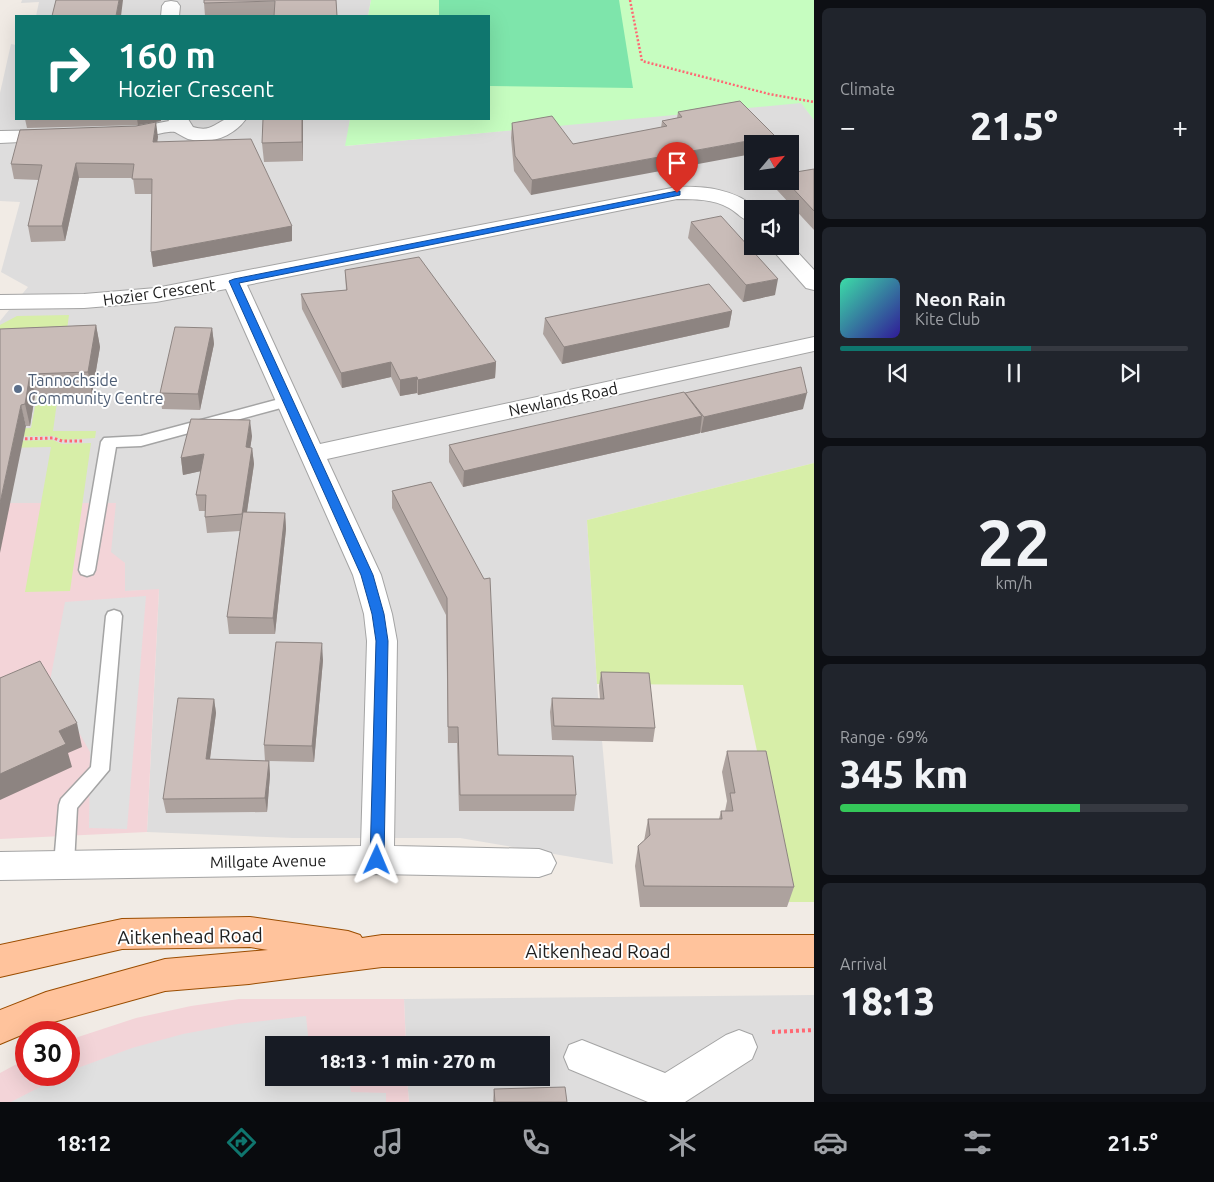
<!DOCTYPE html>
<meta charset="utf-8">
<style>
:root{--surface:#171b24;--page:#20242c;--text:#f1f3f6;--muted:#9ea1a6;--line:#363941;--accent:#0f766e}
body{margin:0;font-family:Ubuntu,sans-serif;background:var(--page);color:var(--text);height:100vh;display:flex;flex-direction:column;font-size:19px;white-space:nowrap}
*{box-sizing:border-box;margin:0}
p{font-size:16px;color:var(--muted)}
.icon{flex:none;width:28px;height:28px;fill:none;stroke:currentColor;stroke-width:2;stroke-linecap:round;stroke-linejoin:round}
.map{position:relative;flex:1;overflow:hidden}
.drawer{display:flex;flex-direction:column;gap:8px;padding:8px;background:#0d0f14;width:400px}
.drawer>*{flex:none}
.hud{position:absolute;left:15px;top:15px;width:475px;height:105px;border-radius:0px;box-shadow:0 5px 20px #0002;background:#0f766e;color:#fff;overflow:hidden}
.needle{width:32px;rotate:61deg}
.buttons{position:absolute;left:744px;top:135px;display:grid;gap:10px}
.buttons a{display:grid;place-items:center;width:55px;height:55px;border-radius:0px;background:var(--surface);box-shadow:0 5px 20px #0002;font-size:25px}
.speed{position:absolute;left:15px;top:1021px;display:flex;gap:10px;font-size:25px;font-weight:700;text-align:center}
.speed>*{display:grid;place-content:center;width:65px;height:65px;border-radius:50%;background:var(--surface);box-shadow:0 5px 20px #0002;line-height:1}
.speed .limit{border:8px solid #d22;background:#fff;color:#111}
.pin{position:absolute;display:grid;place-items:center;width:42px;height:42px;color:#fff;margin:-51px -21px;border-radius:50% 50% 50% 0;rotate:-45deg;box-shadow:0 0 5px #0007}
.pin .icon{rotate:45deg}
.me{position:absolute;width:55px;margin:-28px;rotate:1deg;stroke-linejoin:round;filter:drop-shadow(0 0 4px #0008)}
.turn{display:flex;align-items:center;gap:18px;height:105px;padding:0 20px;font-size:22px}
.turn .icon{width:65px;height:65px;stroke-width:2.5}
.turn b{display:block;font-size:35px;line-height:42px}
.big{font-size:38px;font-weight:800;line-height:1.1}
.drawer .card{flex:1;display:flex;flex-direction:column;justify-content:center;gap:8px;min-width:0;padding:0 18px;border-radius:8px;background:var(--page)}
.drawer .dial{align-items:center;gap:0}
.dial b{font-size:65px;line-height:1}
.song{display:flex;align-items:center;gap:15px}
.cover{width:60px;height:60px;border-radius:8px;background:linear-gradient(135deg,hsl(160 70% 55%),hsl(250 70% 35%))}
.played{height:5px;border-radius:2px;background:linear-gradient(90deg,var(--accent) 55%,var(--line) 55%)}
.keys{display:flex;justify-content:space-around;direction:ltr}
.heat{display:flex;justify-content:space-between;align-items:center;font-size:28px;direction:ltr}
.charge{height:8px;border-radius:4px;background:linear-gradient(90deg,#34c759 69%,var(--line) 0)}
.trip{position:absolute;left:265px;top:1036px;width:285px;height:50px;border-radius:0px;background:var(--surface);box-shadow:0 5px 20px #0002;font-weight:800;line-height:50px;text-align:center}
.dock{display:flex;height:80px;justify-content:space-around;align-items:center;background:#090b0e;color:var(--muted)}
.dock .icon{width:35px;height:35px}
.dock .current{color:var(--accent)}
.dock b{font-size:22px;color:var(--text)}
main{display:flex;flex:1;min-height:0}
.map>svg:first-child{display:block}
</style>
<main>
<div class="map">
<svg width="814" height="1102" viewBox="0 0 814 1102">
<rect width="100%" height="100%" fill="#f1ebe5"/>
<g fill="#dedddd" fill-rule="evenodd">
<path d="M22,0H371L368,16H36L39,2L21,3Z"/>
<path d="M11,44L16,45V119H350L346,146L801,102L814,120V463L587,520L597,684L613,864L460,838H293L147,832L159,590L125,591V563L0,503V321L28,287L1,272L20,202L0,201V93ZM752,144H790V181H752ZM752,209H790V246H752Z"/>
<path d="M814,995V1102H409L407,1078H541V1045H406L404,999Z"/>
</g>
<g fill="#f3d4d8">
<path d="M0,503H116L111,552L125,563V591L159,589L147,832L0,839Z"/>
<path d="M239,999H404L406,1045H274V1078H407L409,1102H0V1073L26,1059V1075H69V1040L136,1018L191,1006Z"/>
</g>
<g fill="#d7eea8">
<path d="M69,315L53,431H96L95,438L63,440L53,436L0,437V429L31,428L46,347L0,348V325L17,316Z"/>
<path d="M53,440L62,444L91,443L70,591L25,592L51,447L0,448V441Z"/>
<path d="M814,463V902H789L743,685L597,684L587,520Z"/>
</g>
<path fill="#c6fdc0" d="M371,0H814V120L801,103L345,146L350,119H489V16H368Z"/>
<path fill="#7ee5ab" d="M439,0H619L633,88L489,86V16H439Z"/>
<g fill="#e0e0e0">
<path d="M146,596L127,829L89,828L90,752L50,681L65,602Z"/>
<path d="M306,1016L309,1045H274V1078H349L351,1092L386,1093V1102H11L63,1075H69V1072L75,1069L132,1048L183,1034L237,1024Z"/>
</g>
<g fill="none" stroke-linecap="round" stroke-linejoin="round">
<defs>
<g id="service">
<path d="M287,397L292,399L294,402L292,405L141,446L116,447L95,570L93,574L87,576L81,574L79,570L101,442L104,438L141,436Z"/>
<path d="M114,610L120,612L122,616L109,770L77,808L74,864L71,870L64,872L57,870L54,864L59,805L61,799L91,767L106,616L108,612Z"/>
</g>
<g id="minor">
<path d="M171,1L177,2L180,6L179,16H161L162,6L165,2Z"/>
<path d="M168,119H188L193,127C210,132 213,125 226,119C230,117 241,119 246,119C233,137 210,145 188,139C183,137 179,134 175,132C169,130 147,137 141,138C132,140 122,139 114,137L111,133L114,129L138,127L169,121Z"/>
<path d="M55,130L62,132L65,136L62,140L0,143V131Z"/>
<path d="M677,187C705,186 735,189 757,209H752V222C742,220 738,213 729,208C713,199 695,199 677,199L247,285L320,444L814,337V351L327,459L381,575L392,614L397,641L394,846L539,849L551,853L556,863L551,873L539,877L377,874L0,880V852L361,846L367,641L364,614L353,575L226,289L156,302L84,308L0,309V295L84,294L156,288Z"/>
<path d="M790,244L814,270V290L806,288L769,246H790Z"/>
<path d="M739,1030L752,1035L757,1047L752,1059L685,1102H648L569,1069L564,1057L569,1045L582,1040L665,1073L726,1035Z"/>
</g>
<path id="primary" d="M250,917L348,931L360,935L362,938L382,935H814V967H382L249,984L165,991L50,1023L0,1044V1010L46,992L165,959L268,950L250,947L122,949L0,977V945L122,919Z"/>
</defs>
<use href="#service" stroke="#a4a4a4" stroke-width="3"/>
<use href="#minor" stroke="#a4a4a4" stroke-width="2"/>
<use href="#primary" stroke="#9b4d00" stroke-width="2"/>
<path stroke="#ff6873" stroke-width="2.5" stroke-dasharray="2 2" stroke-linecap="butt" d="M630,0L642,61L769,94L814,102"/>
<path stroke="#ff6873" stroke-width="3" stroke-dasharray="2.5 2.5" stroke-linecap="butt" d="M20,439L53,438L62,441H83"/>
<path stroke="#ff6873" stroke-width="4" stroke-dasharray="3 3" stroke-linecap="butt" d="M772,1032L814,1030"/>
<use href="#service" fill="#fff" fill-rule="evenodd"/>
<use href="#minor" fill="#fff" fill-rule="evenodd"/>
<use href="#primary" fill="#ffc39c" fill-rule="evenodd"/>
</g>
<g fill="#ada29e">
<path d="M336,0L337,16H205L204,3Z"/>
<path d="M740,101L531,195L514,171L511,138L512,123L573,144L661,128L662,121L677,118L678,112Z"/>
<path d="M25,119H161V121L138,125L27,128Z"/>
<path d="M303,119V161L264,162L262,143Z"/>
<path d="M158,137L157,141L292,226V241L153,267L151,252L152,194H135L133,178H79L65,241L31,242L28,226L39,180L14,179L11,164Z"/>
<path d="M814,169V230L777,190L779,181H790Z"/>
<path d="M691,222L775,295L743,302L688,238Z"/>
<path d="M345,270L496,362L495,378L418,395L417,393L400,396L391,377L342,388L302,309L301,294L346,290Z"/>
<path d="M732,311L729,327L562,364L543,334L545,318Z"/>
<path d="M96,325L100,347L92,394L35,395L30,426H26L0,329Z"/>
<path d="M212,328L214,344L200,410L162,409L160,393Z"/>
<path d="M685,394L803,409L701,433L700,432V433L463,487L449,462V445Z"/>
<path d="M252,436L250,448H252L254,464L247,512L285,513L286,529L275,634H229L227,617L240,531L207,533L205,517V511H199L196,495L201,471L183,475L181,458Z"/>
<path d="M431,482L498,755L576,795L574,811H459L457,743H448L446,615L392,508V491Z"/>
<path d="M323,660L314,762L269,761L270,775L267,812L166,813L163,799L214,699L216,713L210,759L265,761L264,745Z"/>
<path d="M601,672L655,728L653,742L552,740L550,712L552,698L600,699L599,686Z"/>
<path d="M727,751L794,887L787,907H640L635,866L638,846L644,841L648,819H719L721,811H725L727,801L722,772Z"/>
<path d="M494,1089L567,1102H493Z"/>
</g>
<g fill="#8d8481">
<path d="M119,0H123L121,16H116Z"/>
<path d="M137,119H161V121L138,125Z"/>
<path d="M302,119H303V161L302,142Z"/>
<path d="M156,122L158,137L155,156L153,142Z"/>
<path d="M775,136L774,144H752V154L531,195L532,180Z"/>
<path d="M76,163L79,178L65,241L62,226Z"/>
<path d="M292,226V241L153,267L151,252Z"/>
<path d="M778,279L775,295L743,302L746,285Z"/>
<path d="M732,311L729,327L562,364L564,347Z"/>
<path d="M96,325L100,347L92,394L88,372Z"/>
<path d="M212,328L214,344L200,410L198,394Z"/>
<path d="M391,362V377L342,388L341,373Z"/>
<path d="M496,362L495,378L418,395V380Z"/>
<path d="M30,374L35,395L30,426L25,404Z"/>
<path d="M417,377V393L400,396V380Z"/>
<path d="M807,393L803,409L701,433L704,417Z"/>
<path d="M21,405L26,426L0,553V503Z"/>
<path d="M702,416L700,433L463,487L464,471Z"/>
<path d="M250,420L252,436L248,464L246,447Z"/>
<path d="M252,448L254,464L244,531L242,514Z"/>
<path d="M204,454L206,470L183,475L181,458Z"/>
<path d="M285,513L286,529L275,634L273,618Z"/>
<path d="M322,643L323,660L314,762L312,746Z"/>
<path d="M214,699L216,713L208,773L206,759Z"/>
<path d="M77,723L82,747L68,753L72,767L0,800V774L59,731Z"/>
<path d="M269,761L270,775L267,812L265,798Z"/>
</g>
<g fill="#c9bcb8" stroke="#8d8481">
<path d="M56,0H119L116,16H52Z"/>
<path d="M204,0H336L337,16H274L275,1L204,3Z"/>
<path d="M740,101L775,136L532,180L515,156L512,123L552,116L573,144L667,126L662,121L682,117L678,112Z"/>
<path d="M263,119H302V142L262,143Z"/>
<path d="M156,122L153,142L251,139L292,226L151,252L152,179H132L134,164L76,163L62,226H28L42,165L11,164L20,130L136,126Z"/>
<path d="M814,169V211L786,181H790V173Z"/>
<path d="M721,216L778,279L746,285L691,222Z"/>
<path d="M419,257L496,362L418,380L417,377L400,380L391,362L341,373L301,294L347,290L345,270Z"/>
<path d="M709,284L732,311L564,347L545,318Z"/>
<path d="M96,325L88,372L30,374L25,404L21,405L0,503V329Z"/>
<path d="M175,327L212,328L198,394L160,393Z"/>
<path d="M801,367L807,393L704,417L685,393Z"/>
<path d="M684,392L702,416L464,471L449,445Z"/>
<path d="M191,419L250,420L246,447L252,448L242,514L205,517L206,495H196L204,454L181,458Z"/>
<path d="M431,482L484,579L490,578L498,755L573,756L576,795H460L458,727H448L447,598L392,491Z"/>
<path d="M243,512L285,513L273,618L227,617Z"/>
<path d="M276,642L322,643L312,746L264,745Z"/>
<path d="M40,661L77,723L59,731L66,744L0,774V678Z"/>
<path d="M601,672L649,673L655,728L554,726L552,698L604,699Z"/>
<path d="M178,698L214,699L206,759L269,761L265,798L163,799Z"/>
<path d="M727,751H766L794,887L644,886L638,846L650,835L648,819H722L721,811H733L730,793H735Z"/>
<path d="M565,1087L567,1102H495L494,1089Z"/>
</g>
<path fill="#1a73e8" stroke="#114b97" d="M677,191H680V195L239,283L373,575L384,614L388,641L384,860L382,864L377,866L372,864L370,860L376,641L372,614L361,575L229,281L234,279Z"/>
<circle fill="#5c6f8a" stroke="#fff" stroke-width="2" cx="18" cy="389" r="5"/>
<g text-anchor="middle" stroke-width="4" stroke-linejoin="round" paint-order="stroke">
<g font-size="16" fill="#202020" stroke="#fff">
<text transform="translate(159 292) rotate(-8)" y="6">Hozier Crescent</text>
<text transform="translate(563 399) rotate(-12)" y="6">Newlands Road</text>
<text transform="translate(268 861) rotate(-1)" y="6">Millgate Avenue</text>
</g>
<g font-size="16" fill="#4e5e75" stroke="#fff" text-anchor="start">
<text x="28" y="386">Tannochside<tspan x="28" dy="18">Community Centre</tspan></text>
</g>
<g font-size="19" fill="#202020" stroke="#fff">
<text transform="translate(190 936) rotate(-1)" y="7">Aitkenhead Road</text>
<text x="598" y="958">Aitkenhead Road</text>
</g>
</g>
</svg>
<div class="buttons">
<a><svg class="needle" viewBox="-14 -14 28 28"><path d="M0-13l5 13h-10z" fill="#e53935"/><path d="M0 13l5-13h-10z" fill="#9ea1a6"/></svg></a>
<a><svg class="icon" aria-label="sound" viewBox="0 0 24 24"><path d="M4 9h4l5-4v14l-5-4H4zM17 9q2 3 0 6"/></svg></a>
</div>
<div class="speed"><div class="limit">30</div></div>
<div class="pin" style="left:677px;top:193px;background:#d93025"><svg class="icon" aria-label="arrive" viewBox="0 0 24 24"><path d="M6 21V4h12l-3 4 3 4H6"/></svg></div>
<svg class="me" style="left:377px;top:860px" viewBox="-20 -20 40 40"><path d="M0-17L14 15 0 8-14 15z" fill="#1a73e8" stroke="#fff" stroke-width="4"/></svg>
<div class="trip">18:13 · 1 min · 270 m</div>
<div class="hud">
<div class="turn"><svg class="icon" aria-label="right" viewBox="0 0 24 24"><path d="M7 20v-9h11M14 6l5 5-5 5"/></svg><div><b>160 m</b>Hozier Crescent</div></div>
</div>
</div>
<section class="drawer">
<div class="card"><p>Climate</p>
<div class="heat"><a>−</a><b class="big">21.5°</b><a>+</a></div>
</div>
<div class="card">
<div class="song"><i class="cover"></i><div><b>Neon Rain</b><p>Kite Club</p></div></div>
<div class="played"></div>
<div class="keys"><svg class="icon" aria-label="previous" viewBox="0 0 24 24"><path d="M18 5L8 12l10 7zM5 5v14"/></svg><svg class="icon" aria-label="pause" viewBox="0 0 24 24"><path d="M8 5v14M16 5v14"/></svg><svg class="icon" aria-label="next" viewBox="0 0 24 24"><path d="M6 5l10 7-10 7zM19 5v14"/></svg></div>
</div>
<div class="card dial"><b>22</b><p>km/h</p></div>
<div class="card"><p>Range · 69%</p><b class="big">345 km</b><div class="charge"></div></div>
<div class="card"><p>Arrival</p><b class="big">18:13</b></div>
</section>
</main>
<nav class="dock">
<b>18:12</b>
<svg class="icon current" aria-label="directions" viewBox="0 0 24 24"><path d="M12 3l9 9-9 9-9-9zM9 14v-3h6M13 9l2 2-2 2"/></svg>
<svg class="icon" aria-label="music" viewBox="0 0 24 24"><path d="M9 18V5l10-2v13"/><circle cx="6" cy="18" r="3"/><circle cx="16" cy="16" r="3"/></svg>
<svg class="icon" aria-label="phone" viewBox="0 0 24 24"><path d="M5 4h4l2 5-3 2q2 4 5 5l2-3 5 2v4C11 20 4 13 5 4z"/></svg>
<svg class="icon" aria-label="climate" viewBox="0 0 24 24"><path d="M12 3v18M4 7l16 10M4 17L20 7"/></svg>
<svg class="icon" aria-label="car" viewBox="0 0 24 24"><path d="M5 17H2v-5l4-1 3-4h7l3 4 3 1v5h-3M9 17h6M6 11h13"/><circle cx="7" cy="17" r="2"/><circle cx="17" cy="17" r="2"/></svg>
<svg class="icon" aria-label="filters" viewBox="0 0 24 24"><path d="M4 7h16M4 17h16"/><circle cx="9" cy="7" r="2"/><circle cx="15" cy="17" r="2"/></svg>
<b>21.5°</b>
</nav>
